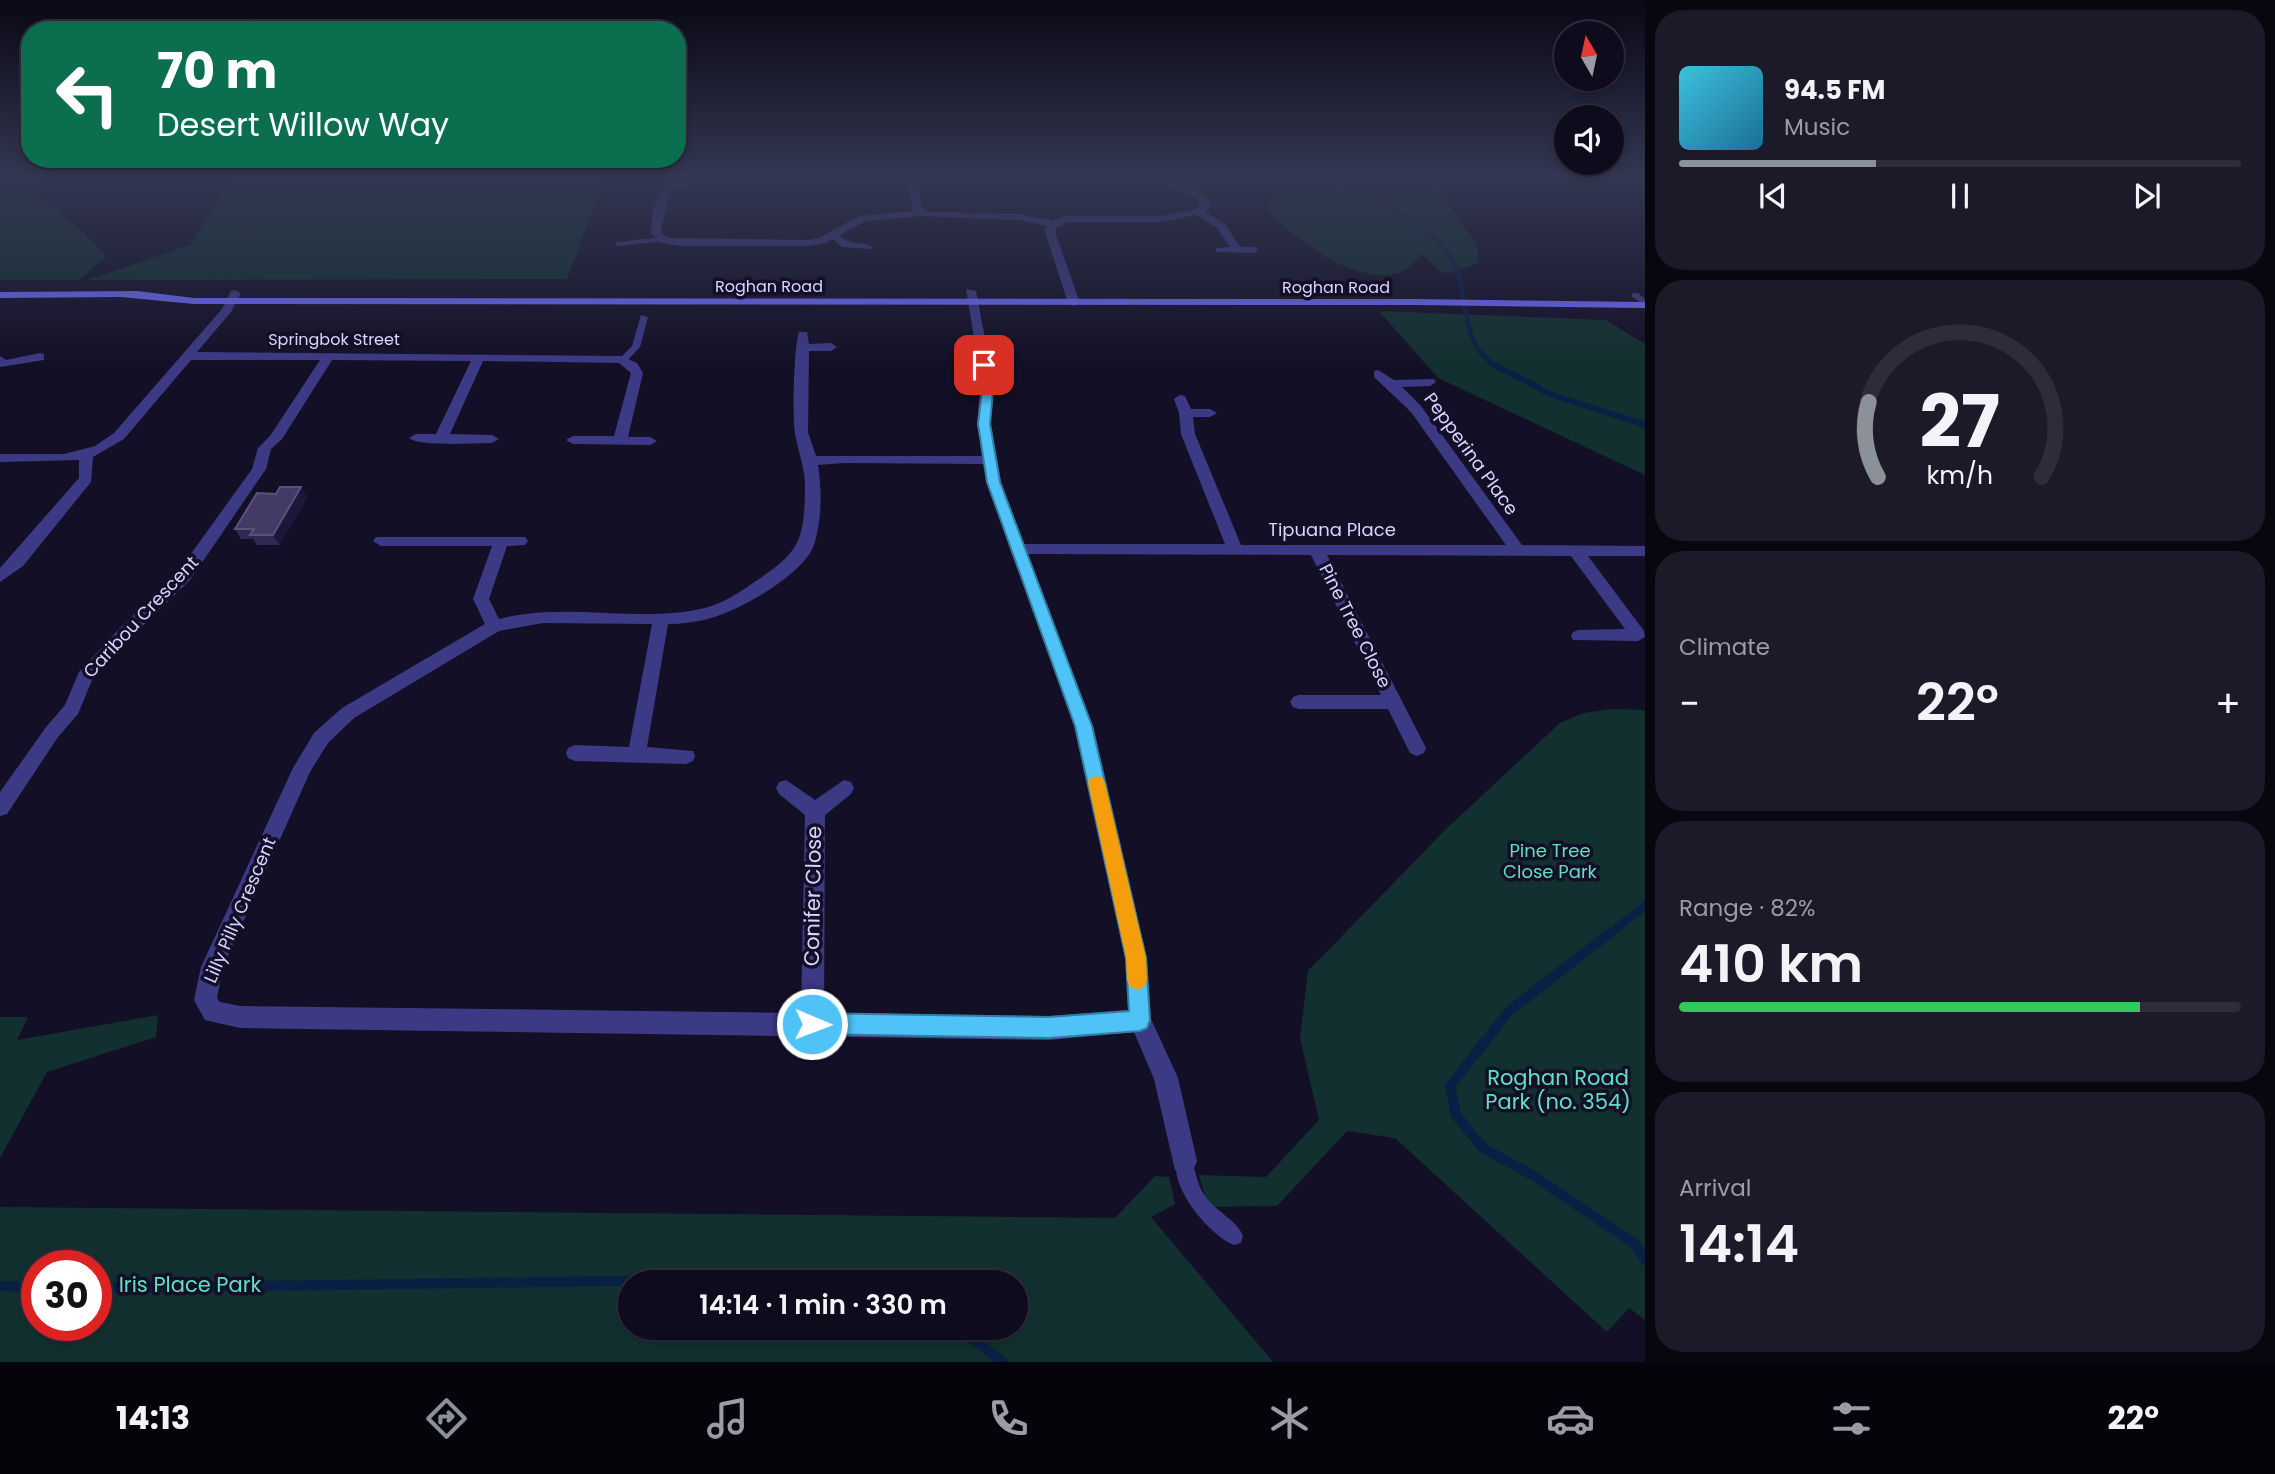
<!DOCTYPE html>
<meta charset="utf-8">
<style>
:root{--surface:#0e0b1c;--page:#1c1929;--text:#f1f3f6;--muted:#9b9ba3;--line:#2e2b3b;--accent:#8c9099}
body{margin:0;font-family:Poppins,sans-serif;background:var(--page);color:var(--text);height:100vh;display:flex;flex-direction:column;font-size:26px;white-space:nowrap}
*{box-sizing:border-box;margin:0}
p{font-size:23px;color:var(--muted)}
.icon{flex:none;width:38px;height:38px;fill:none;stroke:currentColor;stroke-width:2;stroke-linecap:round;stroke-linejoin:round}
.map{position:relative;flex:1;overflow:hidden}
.side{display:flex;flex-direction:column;gap:10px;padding:10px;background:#08060f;width:630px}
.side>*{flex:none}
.guide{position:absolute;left:21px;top:21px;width:665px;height:147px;border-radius:28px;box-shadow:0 4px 10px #0003,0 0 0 2px var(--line);background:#0b6e4f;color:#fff;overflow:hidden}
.needle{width:46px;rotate:351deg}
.buttons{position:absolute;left:1554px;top:21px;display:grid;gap:14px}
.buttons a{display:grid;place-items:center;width:70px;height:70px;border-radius:50%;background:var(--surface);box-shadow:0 4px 10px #0003,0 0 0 2px var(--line);font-size:35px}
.speed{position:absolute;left:21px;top:1250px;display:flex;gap:14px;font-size:35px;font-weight:700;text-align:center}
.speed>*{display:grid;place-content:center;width:91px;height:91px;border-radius:50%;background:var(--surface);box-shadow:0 4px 10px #0003,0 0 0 2px var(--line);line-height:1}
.speed .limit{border:10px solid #d22;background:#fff;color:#111}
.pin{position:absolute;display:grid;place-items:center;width:60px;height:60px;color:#fff;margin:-30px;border-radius:14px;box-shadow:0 4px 10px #0006}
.me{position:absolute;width:77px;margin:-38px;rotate:91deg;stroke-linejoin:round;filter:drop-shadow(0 0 5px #0008)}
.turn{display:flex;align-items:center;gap:24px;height:147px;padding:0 21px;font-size:32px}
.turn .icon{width:91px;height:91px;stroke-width:2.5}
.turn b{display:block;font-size:49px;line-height:60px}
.big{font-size:52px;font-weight:600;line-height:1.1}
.side .tile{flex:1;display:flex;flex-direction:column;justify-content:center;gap:10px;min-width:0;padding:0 24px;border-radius:28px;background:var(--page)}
.side .dial{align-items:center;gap:0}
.dial svg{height:182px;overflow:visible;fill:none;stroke:var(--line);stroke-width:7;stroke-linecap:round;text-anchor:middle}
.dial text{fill:var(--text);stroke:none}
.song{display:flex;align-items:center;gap:21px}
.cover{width:84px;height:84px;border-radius:10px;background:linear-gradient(135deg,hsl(190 70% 55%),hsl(200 70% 35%))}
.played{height:7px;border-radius:4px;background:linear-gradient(90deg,var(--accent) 35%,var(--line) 35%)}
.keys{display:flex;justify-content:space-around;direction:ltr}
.heat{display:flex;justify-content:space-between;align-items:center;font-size:38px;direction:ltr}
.charge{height:10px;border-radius:5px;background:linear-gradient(90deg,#34c759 82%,var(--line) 0)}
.trip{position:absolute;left:618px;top:1270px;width:410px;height:70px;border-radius:35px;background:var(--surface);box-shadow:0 4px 10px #0003,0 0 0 2px var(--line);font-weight:600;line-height:70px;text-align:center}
.dock{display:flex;height:112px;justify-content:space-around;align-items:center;background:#06040b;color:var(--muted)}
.dock .icon{width:49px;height:49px}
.dock .selected{color:var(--accent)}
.dock b{font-size:32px;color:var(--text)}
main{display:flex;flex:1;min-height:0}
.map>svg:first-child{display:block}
</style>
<main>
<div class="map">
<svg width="1645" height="1362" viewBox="0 0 1645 1362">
<rect width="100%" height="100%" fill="#130f26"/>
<g fill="#12302f" fill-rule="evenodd">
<path d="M0,177H17L80,229L106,256L79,280H0Z"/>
<path d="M489,177H605L567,279L87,280L191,245L227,184Z"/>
<path d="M1255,177H1427C1431,180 1474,239 1477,246C1479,250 1478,257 1478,263L1454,272L1442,273L1422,254C1416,260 1409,269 1401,272C1357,288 1290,238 1265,205L1281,196Z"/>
<path d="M1379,311L1606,320L1645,344V475L1438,378Z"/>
<path d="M1612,709L1645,710V1320L1629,1308L1607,1332L1395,1138L1347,1131L1277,1206L1208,1207L1199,1175L1266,1177L1319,1120L1300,1038L1308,971L1446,829L1560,723L1583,713Z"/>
<path d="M158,1015L156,1037L47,1072L0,1158V1017H28L17,1040Z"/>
<path d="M1155,1176L1169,1177L1175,1204L1151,1217L1273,1362H0V1207L1115,1218ZM37,1265H96V1325H37ZM630,1283H1015V1328H630Z"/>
</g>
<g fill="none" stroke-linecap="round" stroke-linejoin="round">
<path stroke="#0a1f44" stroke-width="4.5" d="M1316,177C1365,195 1421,213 1451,259C1472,293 1457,343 1494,364"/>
<path stroke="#0a1f44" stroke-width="6" d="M1491,363L1550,394L1645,425"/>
<path stroke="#0a1f44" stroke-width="8" d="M1608,935L1645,906"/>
<g stroke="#0a1f44" stroke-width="10">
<path d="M1610,933L1509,1011L1450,1086L1456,1115L1483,1148L1534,1176L1635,1244L1645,1260"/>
<path d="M0,1286L37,1287"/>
<path d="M96,1288L782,1279L797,1283"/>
<path d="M951,1328L964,1333L1003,1362"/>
</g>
<g fill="#3d3a85" fill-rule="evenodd">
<path d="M657,177H665L675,185L670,186Z"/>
<path d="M778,177H787L774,183L771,181Z"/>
<path d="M830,232H836C853,249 856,239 873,247L869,249L842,247L830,236Z"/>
<path d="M661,237H664V241L618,246L614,244L618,242Z"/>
<path d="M1632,293H1638L1645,299V305L1632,297Z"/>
<path d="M641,315L648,317L640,347L626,362H620V358L632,346Z"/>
<path d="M1184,1152L1190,1155C1196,1169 1196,1184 1205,1196C1215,1211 1237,1220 1243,1236L1241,1243L1234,1245C1208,1234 1166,1184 1178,1155Z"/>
</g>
<g fill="#3d3a85" fill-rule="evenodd">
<path d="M698,177L774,178L779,181L774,184L704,182L673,189L667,202L661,230V233L669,238L808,240L819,238L859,216L913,211L907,177H917L921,207L928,212L1019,214L1053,221L1065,216H1159L1190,211L1200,206L1197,199L1149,177C1168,177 1197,187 1210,202V207L1204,211L1225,224L1240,247H1254L1259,250L1254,253L1216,252V248L1230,247L1217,228L1196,215L1159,222H1067L1056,228L1055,232L1080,303L1074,306L1068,303L1045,232L1046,226L1019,220L921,216L865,221L826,243L808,246H681L662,243L651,234C652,199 661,180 698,177Z"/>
<path d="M966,289L976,291L993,380L991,424L1001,482L1024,544H1225L1181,434L1179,413L1174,399L1180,395L1185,396L1191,409H1210L1217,413L1210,417H1193L1195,434L1241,545H1506L1411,412L1374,377V371L1378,370L1394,380L1434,379L1436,382L1430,386L1402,387L1421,406L1522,545L1645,546V556H1588L1644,631L1645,637L1638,641L1573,640L1571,636L1573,632L1579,630L1625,629L1571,556L1327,555L1426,748L1424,753L1417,756L1410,753L1388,709H1299L1293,707L1290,702L1293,697L1299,695H1381L1311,555L1028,554L1093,726L1147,958L1151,1019L1178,1078L1197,1161L1193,1170L1184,1174L1175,1170L1154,1079L1134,1032L1049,1040L240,1028L205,1020L194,1000L201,967L293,768L314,733L342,708L485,624L473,599L492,546H381L373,541L376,537H525L528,541L525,545L507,546L489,599L499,619C566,601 638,624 705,608C724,603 740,592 756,581C799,552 804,542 805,490C806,469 798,453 795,433C792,418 794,345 799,332H807L809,344L831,343L837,347L831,351H809L808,432L816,456H983L977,424L981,380ZM844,463L984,464L987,482L1075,726L1125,958L1128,1010L1049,1016L824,1013L825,815L851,794L854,788L851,782L844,780L815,800L786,780L779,782L776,788L779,794L805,815L801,1013L240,1006L220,1002L217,998L223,967L310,772L328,743L354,718L499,631L543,623L652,624L629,747L575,745L568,748L566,753L568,758L575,761L686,764L693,761L695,756L693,751L647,747L668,624C682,624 697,622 711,618C739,611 804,574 814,545C822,520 822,490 818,465Z"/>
<path d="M235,290L241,293L231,312L197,352L621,356L637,363L643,373L628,437H650L657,441L650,445L573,444L566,440L573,436H614L631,373L619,363L483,361L450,434L492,435L499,439L492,443C475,443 420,447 409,438L416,434H436L471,361L332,360L282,439L271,449L266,469L190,580L129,639L92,680L78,714L58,737L7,814L0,816V792L46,727L65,705L79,672L117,631L178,572L252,469L258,448L270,436L320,360H191L124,439L93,457L91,482L23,566L0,582V568L79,478V460L0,462V454H64L95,446L114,433L222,309L231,291Z"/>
<path d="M40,353L44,354V360L0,367V356L6,360Z"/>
</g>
<path fill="#6f6bff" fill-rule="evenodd" d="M137,291L194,298L1414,299L1645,302V308L1414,305L194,304L121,297L0,298V292Z"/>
</g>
<path fill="#312854" d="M301,487L307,498L279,545H257L253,539H241L235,529L276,494Z"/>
<path fill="#1d163a" d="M301,487L307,498L279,545L273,535Z"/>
<path fill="#433a66" stroke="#5a527e" stroke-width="2" d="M280,487H301L273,535H250L254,529H235L257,493L276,494Z"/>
<linearGradient id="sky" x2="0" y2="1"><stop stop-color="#0a0815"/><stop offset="0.48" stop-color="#333752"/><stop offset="1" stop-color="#333752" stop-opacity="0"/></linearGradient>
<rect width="1645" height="368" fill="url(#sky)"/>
<path fill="#4fc3f7" stroke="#337fa1" stroke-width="2" d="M984,361L990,365L993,391L990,424L1000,482L1092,726L1146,958L1150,1020L1147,1028L1140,1031L1049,1038L812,1034L804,1031L801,1024L804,1017L812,1013L1049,1017L1129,1011L1126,958L1075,726L987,482L978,424L982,391L979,365Z"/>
<path fill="#f59e0b" d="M1097,776L1103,778L1105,783L1146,958L1147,980L1144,987L1137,990L1130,987L1127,980L1126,958L1088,783L1090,778Z"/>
<g text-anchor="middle" stroke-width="7" stroke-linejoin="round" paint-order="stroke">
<g font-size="16" fill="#d9d4ff" stroke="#130f26">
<text x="769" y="292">Roghan Road</text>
<text x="1336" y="293">Roghan Road</text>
<text x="334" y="345">Springbok Street</text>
</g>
<g font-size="18" fill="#d9d4ff" stroke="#130f26">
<text transform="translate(1471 454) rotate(54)" y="6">Pepperina Place</text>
<text x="1332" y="536">Tipuana Place</text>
<text transform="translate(141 617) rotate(-47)" y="6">Caribou Crescent</text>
<text transform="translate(1355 626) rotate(63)" y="6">Pine Tree Close</text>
<text transform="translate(240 910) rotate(-67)" y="6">Lilly Pilly Crescent</text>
</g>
<g font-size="18" fill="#5fe0c0" stroke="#130f26">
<text x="1550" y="857">Pine Tree<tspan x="1550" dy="21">Close Park</tspan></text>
</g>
<g font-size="21" fill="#d9d4ff" stroke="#130f26">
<text transform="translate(813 896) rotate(-89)" y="7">Conifer Close</text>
</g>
<g font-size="21" fill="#5fe0c0" stroke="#130f26">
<text x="1558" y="1085">Roghan Road<tspan x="1558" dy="24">Park (no. 354)</tspan></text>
<text x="190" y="1292">Iris Place Park</text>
</g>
</g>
</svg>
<div class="buttons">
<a><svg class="needle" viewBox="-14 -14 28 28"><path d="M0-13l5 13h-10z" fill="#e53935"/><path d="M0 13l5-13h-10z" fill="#9b9ba3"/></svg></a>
<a><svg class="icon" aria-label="sound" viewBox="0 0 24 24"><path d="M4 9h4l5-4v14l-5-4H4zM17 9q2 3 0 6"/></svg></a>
</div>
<div class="speed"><div class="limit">30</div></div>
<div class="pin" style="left:984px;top:365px;background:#d93025"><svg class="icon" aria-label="arrive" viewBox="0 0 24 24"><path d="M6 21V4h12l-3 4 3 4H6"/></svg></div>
<svg class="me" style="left:812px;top:1024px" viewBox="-20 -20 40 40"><circle r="17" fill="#4fc3f7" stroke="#fff" stroke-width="3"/><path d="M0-11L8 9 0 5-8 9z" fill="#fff"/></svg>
<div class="trip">14:14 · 1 min · 330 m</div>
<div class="guide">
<div class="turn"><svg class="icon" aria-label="left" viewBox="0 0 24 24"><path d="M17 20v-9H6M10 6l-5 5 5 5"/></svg><div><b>70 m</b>Desert Willow Way</div></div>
</div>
</div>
<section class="side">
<div class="tile">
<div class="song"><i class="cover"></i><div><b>94.5 FM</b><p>Music</p></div></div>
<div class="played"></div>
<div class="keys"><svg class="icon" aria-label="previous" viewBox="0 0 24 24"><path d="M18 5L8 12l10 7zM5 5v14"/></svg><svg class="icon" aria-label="pause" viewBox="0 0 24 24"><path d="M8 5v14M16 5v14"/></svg><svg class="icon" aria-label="next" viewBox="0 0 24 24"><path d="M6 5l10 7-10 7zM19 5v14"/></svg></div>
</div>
<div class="tile dial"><svg viewBox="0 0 100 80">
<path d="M14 69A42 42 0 1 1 86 69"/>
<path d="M14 69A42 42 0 0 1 10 36" stroke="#8c9099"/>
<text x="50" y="56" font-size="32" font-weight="700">27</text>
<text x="50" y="72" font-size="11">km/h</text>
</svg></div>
<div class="tile"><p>Climate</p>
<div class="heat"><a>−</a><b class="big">22°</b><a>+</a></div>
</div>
<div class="tile"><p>Range · 82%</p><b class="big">410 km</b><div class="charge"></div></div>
<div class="tile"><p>Arrival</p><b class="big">14:14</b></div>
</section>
</main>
<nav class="dock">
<b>14:13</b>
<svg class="icon selected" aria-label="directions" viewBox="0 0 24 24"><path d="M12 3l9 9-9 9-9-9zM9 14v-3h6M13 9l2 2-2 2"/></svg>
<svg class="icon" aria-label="music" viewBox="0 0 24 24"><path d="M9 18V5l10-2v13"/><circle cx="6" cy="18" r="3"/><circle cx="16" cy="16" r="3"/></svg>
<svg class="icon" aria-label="phone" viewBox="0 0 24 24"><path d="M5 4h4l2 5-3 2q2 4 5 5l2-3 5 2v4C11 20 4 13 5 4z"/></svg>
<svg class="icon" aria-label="climate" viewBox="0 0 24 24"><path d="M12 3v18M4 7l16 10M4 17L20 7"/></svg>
<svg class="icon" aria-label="car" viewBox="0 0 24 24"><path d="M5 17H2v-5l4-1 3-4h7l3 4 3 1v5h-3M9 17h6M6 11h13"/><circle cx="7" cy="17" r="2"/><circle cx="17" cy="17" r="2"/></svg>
<svg class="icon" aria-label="filters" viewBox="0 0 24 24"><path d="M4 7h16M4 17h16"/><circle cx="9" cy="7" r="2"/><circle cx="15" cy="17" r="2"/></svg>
<b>22°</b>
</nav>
